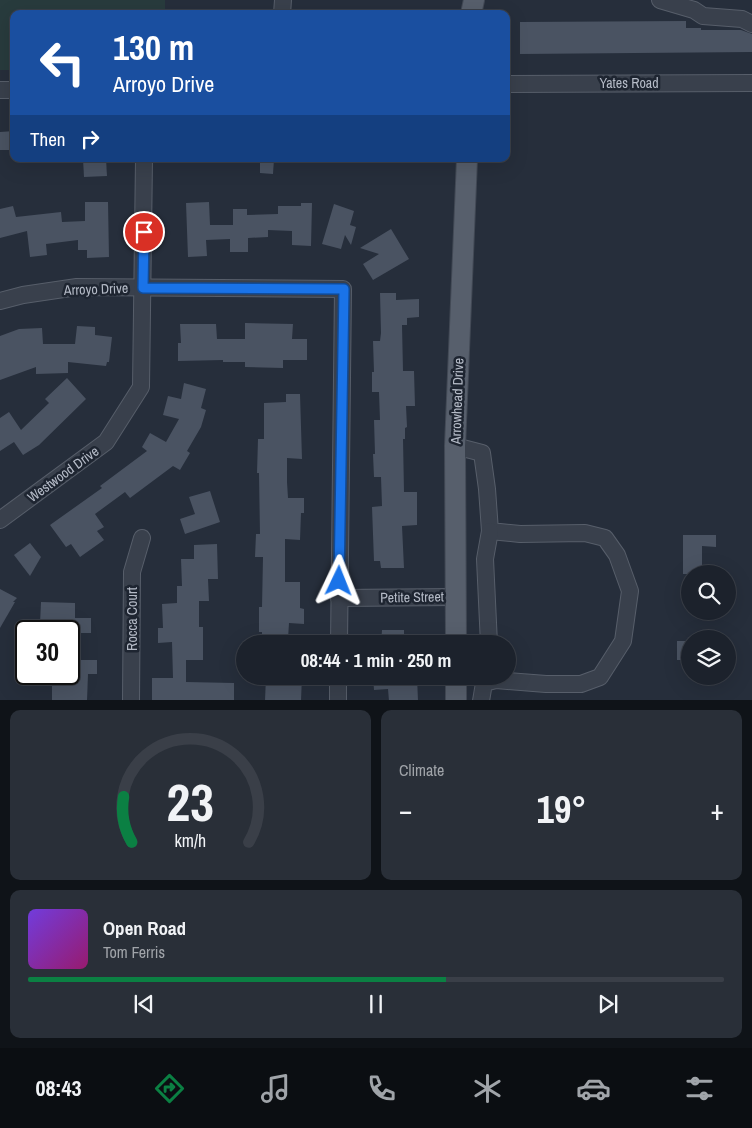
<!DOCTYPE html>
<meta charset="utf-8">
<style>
:root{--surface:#1c222c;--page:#292f38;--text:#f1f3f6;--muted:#a0a4a9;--line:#3a3f48;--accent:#0b8043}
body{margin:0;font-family:"Archivo Narrow",sans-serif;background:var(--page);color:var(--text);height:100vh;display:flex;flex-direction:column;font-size:19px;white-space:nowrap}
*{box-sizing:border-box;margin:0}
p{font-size:16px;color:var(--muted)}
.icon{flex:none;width:28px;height:28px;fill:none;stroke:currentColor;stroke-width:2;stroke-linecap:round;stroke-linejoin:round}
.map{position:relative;height:700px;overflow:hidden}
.details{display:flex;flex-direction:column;gap:10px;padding:10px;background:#0f1318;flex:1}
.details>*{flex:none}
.guide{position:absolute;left:10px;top:10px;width:500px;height:152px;border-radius:10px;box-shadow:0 5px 20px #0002,0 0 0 1px var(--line);background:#1a4fa0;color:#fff;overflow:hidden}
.tools{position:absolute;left:681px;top:565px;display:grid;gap:10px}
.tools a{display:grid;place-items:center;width:55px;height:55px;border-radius:50%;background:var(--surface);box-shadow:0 5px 20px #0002,0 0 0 1px var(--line);font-size:25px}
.speed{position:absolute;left:15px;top:620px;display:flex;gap:10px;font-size:25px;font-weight:700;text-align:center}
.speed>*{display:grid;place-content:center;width:65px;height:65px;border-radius:50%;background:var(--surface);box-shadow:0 5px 20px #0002,0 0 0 1px var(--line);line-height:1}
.speed .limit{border:2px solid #111;border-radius:8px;background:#fff;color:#111}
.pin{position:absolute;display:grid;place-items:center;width:42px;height:42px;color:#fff;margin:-21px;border:2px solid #fff;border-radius:50%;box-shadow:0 1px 5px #0007}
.me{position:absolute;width:55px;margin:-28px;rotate:2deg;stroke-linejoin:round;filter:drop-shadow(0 0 4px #0008)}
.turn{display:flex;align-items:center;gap:18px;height:105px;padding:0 20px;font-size:22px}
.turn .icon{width:65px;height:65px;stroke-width:2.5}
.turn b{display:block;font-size:35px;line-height:42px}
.then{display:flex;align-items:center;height:48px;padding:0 20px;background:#0003;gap:10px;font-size:19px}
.big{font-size:38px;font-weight:800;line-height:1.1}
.details .card{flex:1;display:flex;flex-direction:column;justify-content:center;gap:8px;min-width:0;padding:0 18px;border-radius:10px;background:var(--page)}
.details .dial{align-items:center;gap:0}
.dial svg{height:130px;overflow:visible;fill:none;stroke:var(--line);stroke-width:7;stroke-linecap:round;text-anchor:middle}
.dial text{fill:var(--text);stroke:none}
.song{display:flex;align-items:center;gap:15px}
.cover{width:60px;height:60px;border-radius:8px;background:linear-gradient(135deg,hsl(260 70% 55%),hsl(320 70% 35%))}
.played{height:5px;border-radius:2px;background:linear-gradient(90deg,var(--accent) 60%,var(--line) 60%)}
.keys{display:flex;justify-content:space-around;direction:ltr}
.heat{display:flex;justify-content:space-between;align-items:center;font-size:28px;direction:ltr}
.details .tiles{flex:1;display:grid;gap:10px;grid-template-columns:1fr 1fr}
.card:last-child{grid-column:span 2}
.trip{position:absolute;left:236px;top:635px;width:280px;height:50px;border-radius:25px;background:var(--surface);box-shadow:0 5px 20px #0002,0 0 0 1px var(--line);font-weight:800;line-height:50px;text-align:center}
.dock{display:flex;height:80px;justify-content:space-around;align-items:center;background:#0b0e12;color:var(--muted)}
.dock .icon{width:35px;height:35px}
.dock .on{color:var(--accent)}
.dock b{font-size:22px;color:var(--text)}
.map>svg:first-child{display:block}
</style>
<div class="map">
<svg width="752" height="701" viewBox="0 0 752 701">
<rect width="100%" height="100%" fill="#262e3b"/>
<path fill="#283b3d" d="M0,0H165V14H14V70H0Z"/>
<g fill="#4a5362">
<path d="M686,21V28H701V30H741L752,34V52L520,54V22Z"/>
<path d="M14,131V150H0V132Z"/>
<path d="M83,159H106L107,176L84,177Z"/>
<path d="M260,159H274L273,174L260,173Z"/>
<path d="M85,202H108L109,257L87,258V250H78V240L46,244L47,255L30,257L27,231L0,238V209L13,206L16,217L61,212L62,222L85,221Z"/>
<path d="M209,202L210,225H233V209H247V215L278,214V206H301V203H312L311,246L292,245V231L268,230V237L248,238V252H230V239L206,240L207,256L188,257L186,203Z"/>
<path d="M334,204L354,211L350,225L356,227L351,245L345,235L341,249L322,244Z"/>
<path d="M391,229L409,259L373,280L363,264L379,254L360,248Z"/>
<path d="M380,293H396V300L419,299V317L407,318V325H402L403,371H414L415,406H406L407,427L405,428V439H403L404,492H417V525L402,526L404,568H381L380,561H374L372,507L382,506L381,477H374L373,454H375L374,420H380L379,392H372V372H374L373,341H380L381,333Z"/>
<path d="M245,323L293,324L292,339H307V360H283V368L245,367V362H223V360L178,361V343H181L180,324H216L217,339H245Z"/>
<path d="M77,326L95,327V335L112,337L109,362H107L106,366L68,362V373L36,374V367L0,380V336L19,329L42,328L43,344H75Z"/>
<path d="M67,378L86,399L39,445L23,455L14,442L0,451V418L9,412L21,430L49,403L45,399Z"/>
<path d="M184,383L206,389L201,408L206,410L201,427L187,451L190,453L180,470L173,466L130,498L125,492L95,514L104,527L97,531L104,540L80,557L71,544L66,547L50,525L102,488L100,486L147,451L142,447L150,433L166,442L179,419L163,415L168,396L181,399Z"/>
<path d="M286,394H300L302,459L287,458V482L288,498H304V513H301L300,540L285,539V582H300V608L304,609V624L289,623L288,639H262V632H259V607H262L263,557H255L256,534H260L259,473H257L258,439H264V403L286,402Z"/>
<path d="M210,491L220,522L185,534L180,519L195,514L189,497Z"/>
<path d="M683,535H716V547L702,546V574H683Z"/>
<path d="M30,543L41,557L30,576L14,555Z"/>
<path d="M217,544L218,579H208L209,601H199V627H203V660H186V682L234,683V701H152V678H173L172,642L158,643V628H163L162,604L177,603V586H182L181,559H194V545Z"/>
<path d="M0,589L17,598L13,602H15L0,628Z"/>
<path d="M41,602L75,603V618H91V633H81V660H97V674H88L87,701H52V674H69V631H42V624H40Z"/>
<path d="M382,630H404V644H381Z"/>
<rect x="677" y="641" width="13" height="19"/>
<path d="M266,676H302L301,701H265Z"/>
<path d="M373,676H417L418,701H389L388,689L374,690Z"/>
</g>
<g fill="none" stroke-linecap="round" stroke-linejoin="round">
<defs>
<g id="minor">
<path d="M660,0L694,10L703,16L742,19L752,24"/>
<path d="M282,14L283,0"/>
<path d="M506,84L752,83"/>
<path d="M0,90H14"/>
<path d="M0,301L23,295L77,287L343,289L339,644"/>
<path d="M455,446L482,453L487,489L490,531L520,534L585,533L605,538L617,555L630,591L623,641L600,677L581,684H546L496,680L484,683L481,701"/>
<path d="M0,520L106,442L141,387L144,159"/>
<path d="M339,598L455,597"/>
<path d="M489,644L485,559L490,531"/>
<path d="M131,701L132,572L142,538"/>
<path d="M338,701V676"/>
</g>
<g id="major">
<path d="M471,14L474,0"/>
<path d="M456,644L455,446L467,159"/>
<path d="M456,676V701"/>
</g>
</defs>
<use href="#minor" stroke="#575e6a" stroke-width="18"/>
<use href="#major" stroke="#424955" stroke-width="22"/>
<use href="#minor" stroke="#39404c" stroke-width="16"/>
<use href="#major" stroke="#575f6c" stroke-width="20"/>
</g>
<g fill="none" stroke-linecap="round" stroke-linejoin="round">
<defs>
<path id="route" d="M144,232L143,288L344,289L339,581"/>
</defs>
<use href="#route" stroke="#114b97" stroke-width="12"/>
<use href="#route" stroke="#1a73e8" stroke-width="9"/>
</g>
<g text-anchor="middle" stroke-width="5" stroke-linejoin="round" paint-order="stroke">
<g font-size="14" fill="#b5bbc7" stroke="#1e2531">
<text x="629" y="88">Yates Road</text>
<text transform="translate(96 289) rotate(-2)" y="5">Arroyo Drive</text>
<text transform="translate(457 401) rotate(-88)" y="5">Arrowhead Drive</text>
<text transform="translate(63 474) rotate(-36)" y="5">Westwood Drive</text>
<text transform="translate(412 597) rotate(-1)" y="5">Petite Street</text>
<text transform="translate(132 619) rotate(-90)" y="5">Rocca Court</text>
</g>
</g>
</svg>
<div class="tools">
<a><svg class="icon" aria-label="search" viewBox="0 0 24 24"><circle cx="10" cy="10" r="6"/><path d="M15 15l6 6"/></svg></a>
<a><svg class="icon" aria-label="layers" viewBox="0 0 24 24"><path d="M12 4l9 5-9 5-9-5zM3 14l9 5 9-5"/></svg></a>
</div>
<div class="speed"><div class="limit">30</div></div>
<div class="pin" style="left:144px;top:232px;background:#d93025"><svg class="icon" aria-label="arrive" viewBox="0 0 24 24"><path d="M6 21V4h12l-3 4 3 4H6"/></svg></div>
<svg class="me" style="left:339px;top:581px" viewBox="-20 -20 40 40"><path d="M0-17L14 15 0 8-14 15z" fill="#1a73e8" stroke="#fff" stroke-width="4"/></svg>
<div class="trip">08:44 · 1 min · 250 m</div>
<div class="guide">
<div class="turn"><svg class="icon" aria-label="left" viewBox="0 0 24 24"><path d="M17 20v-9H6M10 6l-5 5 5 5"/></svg><div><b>130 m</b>Arroyo Drive</div></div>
<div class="then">Then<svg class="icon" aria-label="right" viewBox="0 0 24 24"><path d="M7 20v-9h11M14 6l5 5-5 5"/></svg></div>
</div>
</div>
<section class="details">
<div class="tiles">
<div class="card dial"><svg viewBox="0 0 100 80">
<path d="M14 69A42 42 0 1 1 86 69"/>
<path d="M14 69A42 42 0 0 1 9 41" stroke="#0b8043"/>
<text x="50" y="56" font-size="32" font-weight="700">23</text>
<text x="50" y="72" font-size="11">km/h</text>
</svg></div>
<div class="card"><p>Climate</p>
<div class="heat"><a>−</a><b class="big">19°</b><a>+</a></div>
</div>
<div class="card">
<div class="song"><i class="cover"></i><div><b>Open Road</b><p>Tom Ferris</p></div></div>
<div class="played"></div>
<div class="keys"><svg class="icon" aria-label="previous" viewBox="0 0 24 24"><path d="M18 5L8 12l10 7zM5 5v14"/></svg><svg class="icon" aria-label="pause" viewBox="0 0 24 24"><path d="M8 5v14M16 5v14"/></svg><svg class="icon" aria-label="next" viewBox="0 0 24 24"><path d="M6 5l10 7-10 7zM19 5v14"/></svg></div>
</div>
</div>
</section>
<nav class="dock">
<b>08:43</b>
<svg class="icon on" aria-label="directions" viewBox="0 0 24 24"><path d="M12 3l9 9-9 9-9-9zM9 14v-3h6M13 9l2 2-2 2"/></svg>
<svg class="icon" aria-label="music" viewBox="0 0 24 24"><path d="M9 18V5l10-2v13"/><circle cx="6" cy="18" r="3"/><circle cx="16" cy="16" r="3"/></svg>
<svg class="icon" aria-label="phone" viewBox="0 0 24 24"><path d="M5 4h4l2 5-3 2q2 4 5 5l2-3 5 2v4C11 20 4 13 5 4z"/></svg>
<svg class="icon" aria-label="climate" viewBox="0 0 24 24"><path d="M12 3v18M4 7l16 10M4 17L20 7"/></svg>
<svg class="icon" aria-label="car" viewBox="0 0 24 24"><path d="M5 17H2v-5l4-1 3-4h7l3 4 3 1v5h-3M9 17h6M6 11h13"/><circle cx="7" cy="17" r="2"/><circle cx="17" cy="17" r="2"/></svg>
<svg class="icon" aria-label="filters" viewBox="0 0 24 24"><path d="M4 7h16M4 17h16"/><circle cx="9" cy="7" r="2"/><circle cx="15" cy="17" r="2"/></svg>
</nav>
